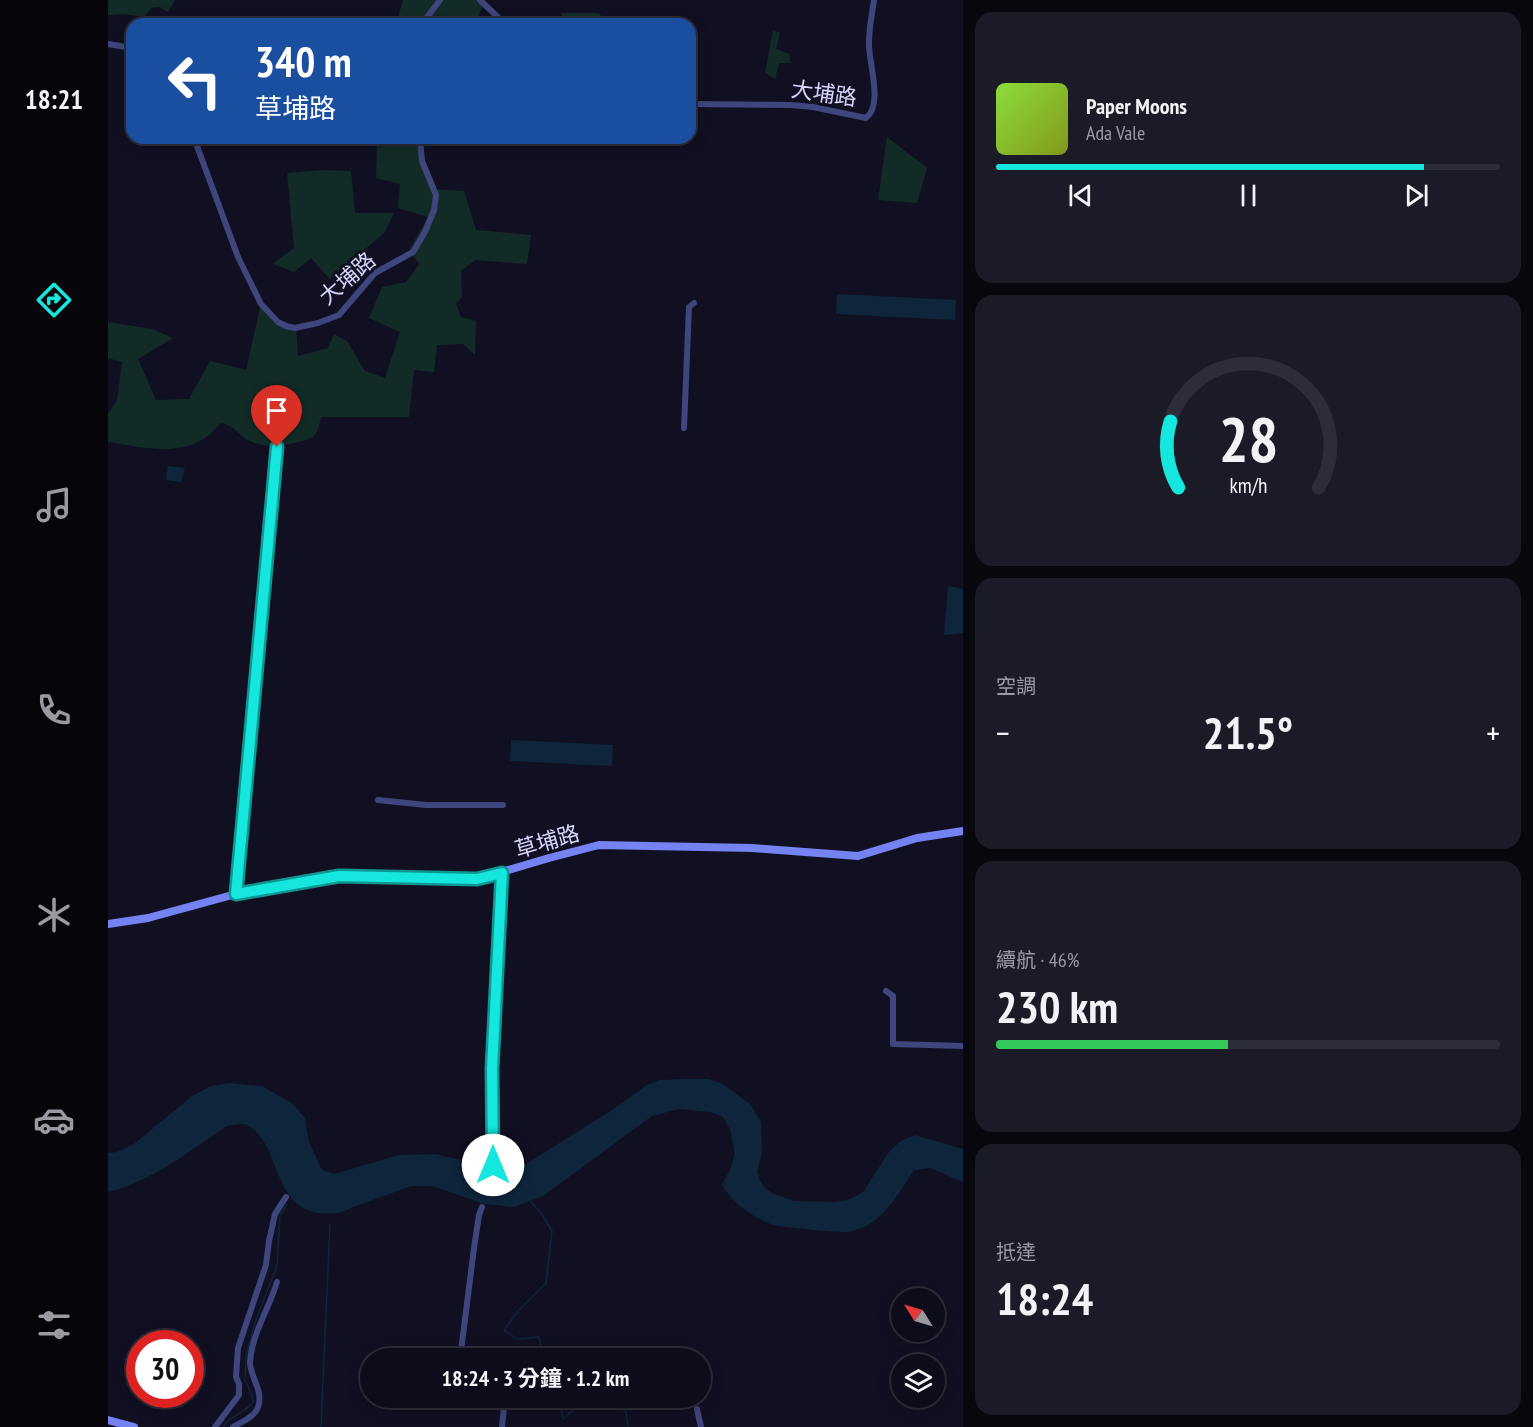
<!DOCTYPE html>
<html lang="zh-TW">
<meta charset="utf-8">
<style>
:root{--surface:#0d0c1a;--page:#1b1a27;--text:#f1f3f6;--muted:#9a9ba2;--line:#2d2c39;--accent:#15e7df}
body{margin:0;font-family:"PT Sans Narrow","Noto Sans TC",sans-serif;background:var(--page);color:var(--text);height:100vh;display:flex;flex-direction:column;font-size:22px;white-space:nowrap}
*{box-sizing:border-box;margin:0}
p{font-size:20px;color:var(--muted)}
.icon{flex:none;width:33px;height:33px;fill:none;stroke:currentColor;stroke-width:2;stroke-linecap:round;stroke-linejoin:round}
.map{position:relative;flex:1;overflow:hidden}
.drawer{display:flex;flex-direction:column;gap:12px;padding:12px;background:#07070e;width:570px}
.drawer>*{flex:none}
.guide{position:absolute;left:18px;top:18px;width:570px;height:126px;border-radius:18px;box-shadow:0 3px 15px #0003,0 0 0 2px var(--line);background:#1a4fa0;color:#fff;overflow:hidden}
.needle{width:39px;rotate:307deg}
.fabs{position:absolute;left:783px;top:1288px;display:grid;gap:12px}
.fabs a{display:grid;place-items:center;width:54px;height:54px;border-radius:50%;background:var(--surface);box-shadow:0 3px 15px #0003,0 0 0 2px var(--line);font-size:30px}
.speed{position:absolute;left:18px;top:1330px;display:flex;gap:12px;font-size:30px;font-weight:700;text-align:center}
.speed>*{display:grid;place-content:center;width:78px;height:78px;border-radius:50%;background:var(--surface);box-shadow:0 3px 15px #0003,0 0 0 2px var(--line);line-height:1}
.speed .limit{border:9px solid #d22;background:#fff;color:#111}
.pin{position:absolute;display:grid;place-items:center;width:51px;height:51px;color:#fff;margin:-62px -26px;border-radius:50% 50% 50% 0;rotate:-45deg;box-shadow:0 0 6px #0007}
.pin .icon{rotate:45deg}
.me{position:absolute;width:66px;margin:-33px;rotate:0deg;stroke-linejoin:round;filter:drop-shadow(0 0 4px #0008)}
.turn{display:flex;align-items:center;gap:21px;height:126px;padding:0 30px;font-size:27px}
.turn .icon{width:78px;height:78px;stroke-width:2.5}
.turn b{display:block;font-size:42px;line-height:51px}
.big{font-size:45px;font-weight:700;line-height:1.1}
.drawer .widget{flex:1;display:flex;flex-direction:column;justify-content:center;gap:9px;min-width:0;padding:0 21px;border-radius:18px;background:var(--page)}
.drawer .dial{align-items:center;gap:0}
.dial svg{height:156px;overflow:visible;fill:none;stroke:var(--line);stroke-width:7;stroke-linecap:round;text-anchor:middle}
.dial text{fill:var(--text);stroke:none}
.song{display:flex;align-items:center;gap:18px}
.cover{width:72px;height:72px;border-radius:9px;background:linear-gradient(135deg,hsl(90 70% 55%),hsl(70 70% 35%))}
.played{height:6px;border-radius:3px;background:linear-gradient(90deg,var(--accent) 85%,var(--line) 85%)}
.keys{display:flex;justify-content:space-around;direction:ltr}
.heat{display:flex;justify-content:space-between;align-items:center;font-size:33px;direction:ltr}
.charge{height:9px;border-radius:4px;background:linear-gradient(90deg,#34c759 46%,var(--line) 0)}
.trip{position:absolute;left:252px;top:1348px;width:351px;height:60px;border-radius:30px;background:var(--surface);box-shadow:0 3px 15px #0003,0 0 0 2px var(--line);font-weight:700;line-height:60px;text-align:center}
main{display:flex;flex:1;min-height:0}
.tabs{display:flex;flex-direction:column;width:108px;justify-content:space-around;align-items:center;background:#05050a;color:var(--muted)}
.tabs .icon{width:42px;height:42px}
.tabs .on{color:var(--accent)}
.tabs b{font-size:27px;color:var(--text)}
.map>svg:first-child{display:block}
</style>
<main>
<nav class="tabs">
<b>18:21</b>
<svg class="icon on" aria-label="directions" viewBox="0 0 24 24"><path d="M12 3l9 9-9 9-9-9zM9 14v-3h6M13 9l2 2-2 2"/></svg>
<svg class="icon" aria-label="music" viewBox="0 0 24 24"><path d="M9 18V5l10-2v13"/><circle cx="6" cy="18" r="3"/><circle cx="16" cy="16" r="3"/></svg>
<svg class="icon" aria-label="phone" viewBox="0 0 24 24"><path d="M5 4h4l2 5-3 2q2 4 5 5l2-3 5 2v4C11 20 4 13 5 4z"/></svg>
<svg class="icon" aria-label="climate" viewBox="0 0 24 24"><path d="M12 3v18M4 7l16 10M4 17L20 7"/></svg>
<svg class="icon" aria-label="car" viewBox="0 0 24 24"><path d="M5 17H2v-5l4-1 3-4h7l3 4 3 1v5h-3M9 17h6M6 11h13"/><circle cx="7" cy="17" r="2"/><circle cx="17" cy="17" r="2"/></svg>
<svg class="icon" aria-label="filters" viewBox="0 0 24 24"><path d="M4 7h16M4 17h16"/><circle cx="9" cy="7" r="2"/><circle cx="15" cy="17" r="2"/></svg>
</nav>
<div class="map">
<svg width="855" height="1427" viewBox="0 0 855 1427">
<rect width="100%" height="100%" fill="#111022"/>
<g fill="#132b27">
<path d="M0,0H67L60,12L51,7L43,8L36,17L15,14L0,15Z"/>
<path d="M295,0H377L369,20C354,19 321,9 311,24H288Z"/>
<path d="M454,13H490L503,24H453Z"/>
<path d="M665,30L672,33L668,49L681,54L683,63H671L667,79L657,73Z"/>
<path d="M779,137L819,168L809,203L770,200Z"/>
<path d="M269,138H310L325,189L356,191L368,230L423,235L419,264L367,260L353,271L354,297L348,304L353,317L368,321L367,355L355,344L329,345L326,372L306,370L301,417H213L210,430L205,437C187,445 158,450 140,440C129,434 128,426 113,423C107,429 100,437 92,441C63,456 30,446 0,442V414L9,400L14,362L0,358V322L44,329L65,338L30,359L48,400L81,399L102,361L138,370L153,304L176,324L188,326L190,356L220,348L226,334L239,341L257,371L277,378L292,332L261,318L274,287L298,282L311,264L301,250L320,217L290,208L292,184L268,178Z"/>
<path d="M216,170L243,171L247,213H286L276,233L222,279L203,258L186,272L165,264L186,248L179,173Z"/>
</g>
<g fill="#0e253c">
<path d="M729,294L848,300L847,320L728,314Z"/>
<path d="M60,466L77,468L73,482L58,480Z"/>
<path d="M840,586L855,589V633L836,635Z"/>
<path d="M403,740L505,745L504,766L402,761Z"/>
<path d="M577,1079H601L615,1084L643,1105L653,1122L654,1153L649,1171L652,1181L657,1188L666,1194L686,1201L728,1202L742,1199L755,1192L781,1152L794,1140L807,1135L855,1149V1182L822,1168L806,1170C793,1190 779,1215 758,1226C753,1228 746,1231 740,1232C734,1233 668,1227 663,1224C645,1217 622,1202 614,1184L622,1170L627,1154L622,1129L615,1117L602,1112L571,1109L544,1116L435,1196L406,1207L376,1204L324,1186H303C286,1192 269,1199 251,1205C244,1207 237,1212 229,1213C161,1220 177,1148 141,1126C135,1122 126,1125 119,1126C81,1151 45,1181 0,1192V1153L9,1152L26,1144L84,1096L103,1086L121,1083L154,1086L185,1104L197,1118L201,1142L214,1170L226,1174L291,1155L327,1154L385,1168L410,1169L501,1112L539,1085L552,1080Z"/>
</g>
<g fill="none" stroke-linecap="round" stroke-linejoin="round">
<g stroke="#0e253c" stroke-width="1.5">
<path d="M423,1202L433,1213L444,1231L438,1283L410,1311L396,1330L409,1339L431,1337L433,1346L424,1359"/>
<path d="M448,1398L451,1400L455,1419L479,1398"/>
<path d="M503,1398L518,1412L520,1427"/>
<path d="M115,1427C122,1415 137,1413 145,1402L144,1395L137,1380L138,1356L147,1322L169,1266L172,1215L179,1204"/>
<path d="M213,1427L222,1224"/>
</g>
<g stroke="#3f457d" stroke-width="6">
<path d="M372,0L397,24"/>
<path d="M314,24L332,0"/>
<path d="M0,44L24,48"/>
<path d="M582,104L683,105L705,107L758,118C776,104 760,62 761,42C761,28 764,14 766,0"/>
<path d="M86,138L130,257L153,304L170,322L178,326L187,328L210,323L231,315L267,273L305,252L317,232L326,210L328,195L314,161L312,138"/>
<path d="M576,428L581,307L586,303"/>
<path d="M270,800L318,805H395"/>
<path d="M128,894L169,447"/>
<path d="M778,991L785,996V1044L855,1046"/>
<path d="M385,1165L384,1069L394,873"/>
<path d="M352,1359L366,1248L371,1215L374,1207"/>
<path d="M589,1409L593,1427"/>
<path d="M107,1427L131,1395V1384L128,1377L130,1348L158,1265L161,1241L167,1214L178,1197"/>
<path d="M125,1427C133,1422 147,1417 150,1407C156,1391 142,1377 142,1362C144,1333 161,1309 169,1282"/>
<path d="M394,1427L397,1398"/>
</g>
<g stroke="#7482f2" stroke-width="8">
<path d="M0,924L40,918L128,894L231,876L370,879L441,858L491,845L644,848L750,856L809,838L855,831"/>
<path d="M0,1420L26,1427"/>
</g>
</g>
<g fill="none" stroke-linecap="round" stroke-linejoin="round">
<defs>
<path id="route" d="M169,447L128,894L231,876L369,879L394,873L384,1069L385,1165"/>
</defs>
<use href="#route" stroke="#0e9691" stroke-width="15"/>
<use href="#route" stroke="#15e7df" stroke-width="10"/>
</g>
<g text-anchor="middle" stroke-width="6" stroke-linejoin="round" paint-order="stroke">
<g font-size="22" fill="#d5d5fb" stroke="#111022">
<text transform="translate(716 93) rotate(8)" y="8">大埔路</text>
<text transform="translate(239 278) rotate(-41)" y="8">大埔路</text>
<text transform="translate(439 841) rotate(-16)" y="8">草埔路</text>
</g>
</g>
</svg>
<div class="fabs">
<a><svg class="needle" viewBox="-14 -14 28 28"><path d="M0-13l5 13h-10z" fill="#e53935"/><path d="M0 13l5-13h-10z" fill="#9a9ba2"/></svg></a>
<a><svg class="icon" aria-label="layers" viewBox="0 0 24 24"><path d="M12 4l9 5-9 5-9-5zM3 14l9 5 9-5"/></svg></a>
</div>
<div class="speed"><div class="limit">30</div></div>
<div class="pin" style="left:169px;top:447px;background:#d93025"><svg class="icon" aria-label="arrive" viewBox="0 0 24 24"><path d="M6 21V4h12l-3 4 3 4H6"/></svg></div>
<svg class="me" style="left:385px;top:1165px" viewBox="-20 -20 40 40"><circle r="19" fill="#fff"/><path d="M0-13L10 11 0 6-10 11z" fill="#15e7df"/></svg>
<div class="trip">18:24 · 3 分鐘 · 1.2 km</div>
<div class="guide">
<div class="turn"><svg class="icon" aria-label="left" viewBox="0 0 24 24"><path d="M17 20v-9H6M10 6l-5 5 5 5"/></svg><div><b>340 m</b>草埔路</div></div>
</div>
</div>
<section class="drawer">
<div class="widget">
<div class="song"><i class="cover"></i><div><b>Paper Moons</b><p>Ada Vale</p></div></div>
<div class="played"></div>
<div class="keys"><svg class="icon" aria-label="previous" viewBox="0 0 24 24"><path d="M18 5L8 12l10 7zM5 5v14"/></svg><svg class="icon" aria-label="pause" viewBox="0 0 24 24"><path d="M8 5v14M16 5v14"/></svg><svg class="icon" aria-label="next" viewBox="0 0 24 24"><path d="M6 5l10 7-10 7zM19 5v14"/></svg></div>
</div>
<div class="widget dial"><svg viewBox="0 0 100 80">
<path d="M14 69A42 42 0 1 1 86 69"/>
<path d="M14 69A42 42 0 0 1 10 35" stroke="#15e7df"/>
<text x="50" y="56" font-size="32" font-weight="700">28</text>
<text x="50" y="72" font-size="11">km/h</text>
</svg></div>
<div class="widget"><p>空調</p>
<div class="heat"><a>−</a><b class="big">21.5°</b><a>+</a></div>
</div>
<div class="widget"><p>續航 · 46%</p><b class="big">230 km</b><div class="charge"></div></div>
<div class="widget"><p>抵達</p><b class="big">18:24</b></div>
</section>
</main>
